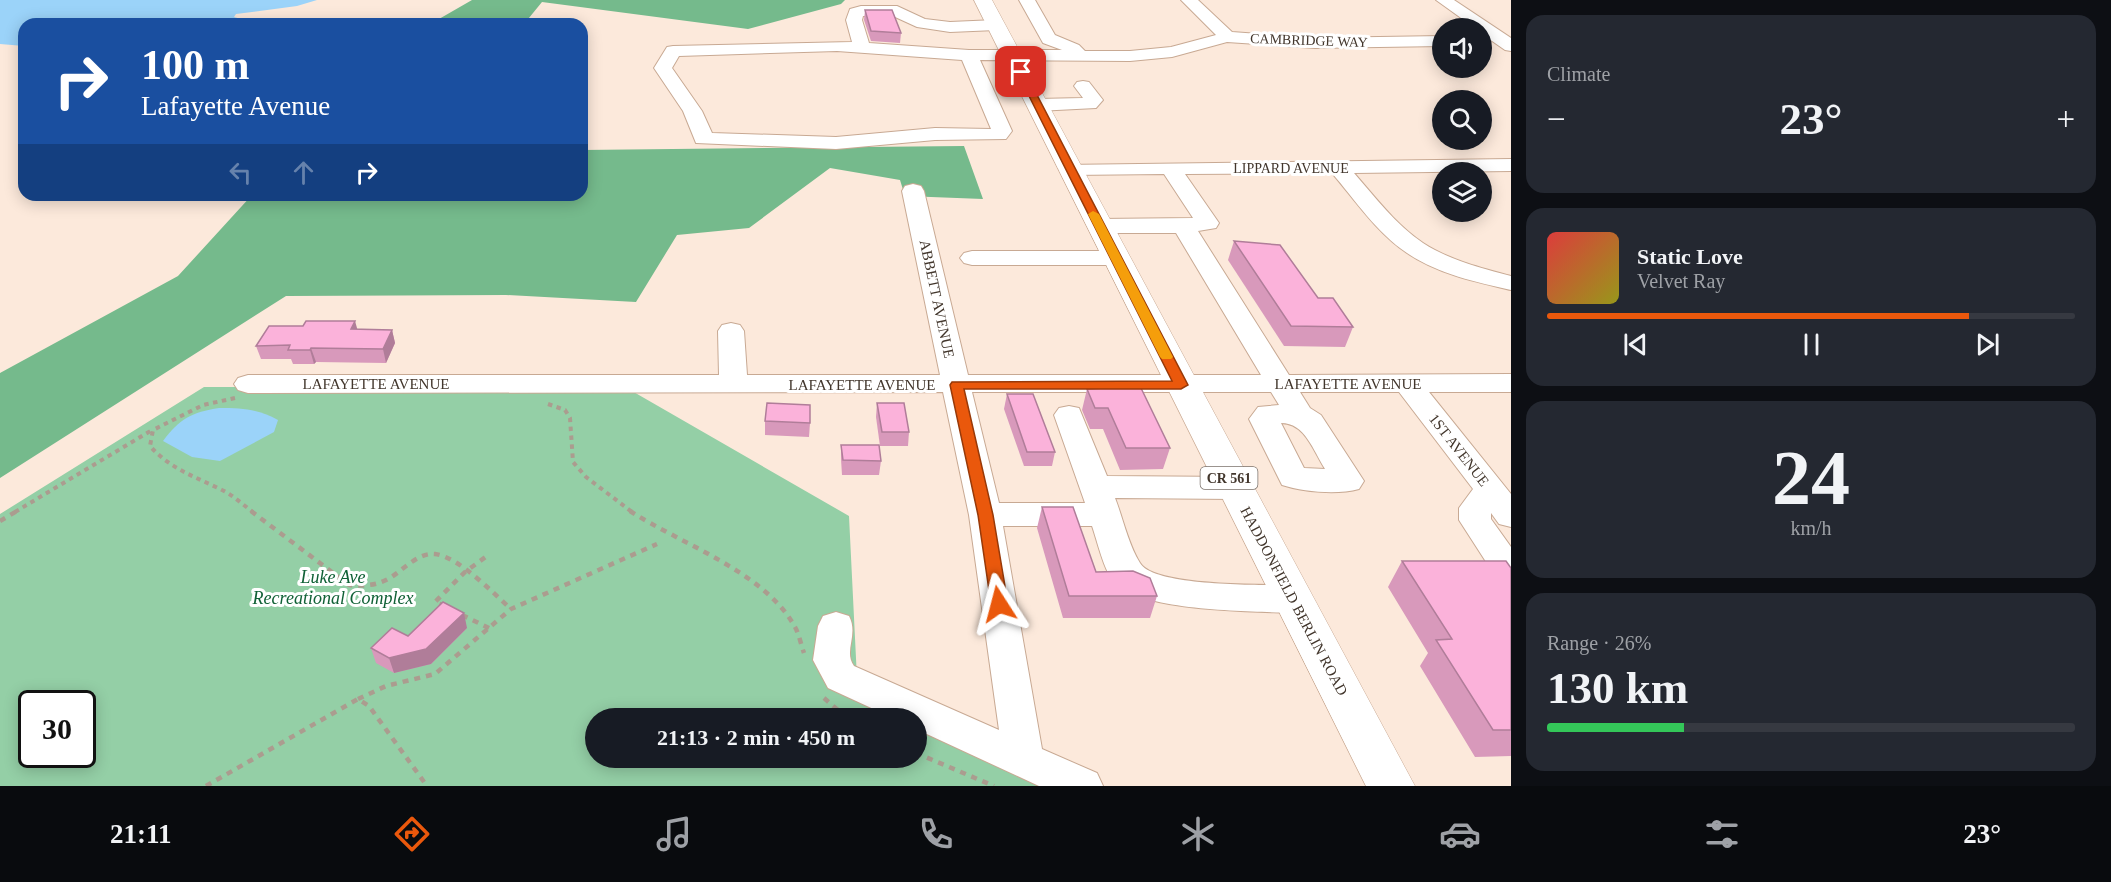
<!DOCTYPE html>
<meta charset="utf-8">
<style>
:root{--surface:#171b24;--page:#242831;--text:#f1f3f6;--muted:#9ea1a6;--line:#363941;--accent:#ea580c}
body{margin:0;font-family:"Times New Roman",serif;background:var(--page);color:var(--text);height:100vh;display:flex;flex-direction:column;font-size:22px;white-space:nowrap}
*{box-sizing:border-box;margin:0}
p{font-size:20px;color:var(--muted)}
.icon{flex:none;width:33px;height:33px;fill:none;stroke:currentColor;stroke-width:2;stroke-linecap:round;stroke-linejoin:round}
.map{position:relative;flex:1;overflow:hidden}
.panel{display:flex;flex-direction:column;gap:15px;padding:15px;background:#0d0f14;width:600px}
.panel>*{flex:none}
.hud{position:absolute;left:18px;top:18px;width:570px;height:183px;border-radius:18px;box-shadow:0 3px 15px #0003;background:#1a4fa0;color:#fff;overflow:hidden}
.fabs{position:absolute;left:1432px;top:18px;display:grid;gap:12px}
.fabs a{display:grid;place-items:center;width:60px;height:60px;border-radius:50%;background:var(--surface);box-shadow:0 3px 15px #0003;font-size:30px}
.speed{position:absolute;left:18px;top:690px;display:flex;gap:12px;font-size:30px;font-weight:700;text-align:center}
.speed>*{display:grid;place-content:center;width:78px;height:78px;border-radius:50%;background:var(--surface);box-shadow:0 3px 15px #0003;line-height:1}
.speed .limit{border:3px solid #111;border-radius:9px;background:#fff;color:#111}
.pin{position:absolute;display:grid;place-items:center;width:51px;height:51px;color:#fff;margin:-26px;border-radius:12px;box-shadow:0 3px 9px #0006}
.me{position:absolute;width:66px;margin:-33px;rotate:351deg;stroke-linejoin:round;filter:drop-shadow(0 0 4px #0008)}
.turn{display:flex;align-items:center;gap:21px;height:126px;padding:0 24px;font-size:27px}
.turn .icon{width:78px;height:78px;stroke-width:2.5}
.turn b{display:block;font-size:42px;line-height:51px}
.lanes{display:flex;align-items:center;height:57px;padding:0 24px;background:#0003;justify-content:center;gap:30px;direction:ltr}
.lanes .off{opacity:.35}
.big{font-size:45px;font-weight:800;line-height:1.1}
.panel .card{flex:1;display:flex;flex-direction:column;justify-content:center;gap:9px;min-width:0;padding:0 21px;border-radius:18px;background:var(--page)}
.panel .dial{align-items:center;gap:0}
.dial b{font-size:78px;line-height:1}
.song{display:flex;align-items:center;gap:18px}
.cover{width:72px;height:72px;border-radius:9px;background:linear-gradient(135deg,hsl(0 70% 55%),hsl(60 70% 35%))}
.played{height:6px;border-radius:3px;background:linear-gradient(90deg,var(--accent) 80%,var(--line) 80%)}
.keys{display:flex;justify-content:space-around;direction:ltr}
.heat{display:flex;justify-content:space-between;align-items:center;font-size:33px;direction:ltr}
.charge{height:9px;border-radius:4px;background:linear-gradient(90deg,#34c759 26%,var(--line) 0)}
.trip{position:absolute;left:585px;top:708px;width:342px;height:60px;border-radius:30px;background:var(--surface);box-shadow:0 3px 15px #0003;font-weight:800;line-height:60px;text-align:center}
.menu{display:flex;height:96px;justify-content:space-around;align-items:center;background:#090b0e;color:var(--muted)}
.menu .icon{width:42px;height:42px}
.menu .current{color:var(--accent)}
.menu b{font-size:27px;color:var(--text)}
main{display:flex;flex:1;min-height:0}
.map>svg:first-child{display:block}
</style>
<main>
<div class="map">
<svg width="1511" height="786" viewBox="0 0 1511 786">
<rect width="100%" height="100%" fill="#fce9db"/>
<path fill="#94cfa6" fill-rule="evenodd" d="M204,387H625L849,516L858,699L900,718H596V758H916L917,726L1049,786H0V514ZM32,704H82V754H32Z"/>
<g fill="#75ba8c">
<path d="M472,0H845L841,4L748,29L542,2L524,24H436L439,19Z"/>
<path d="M964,146L983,199L905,196L900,180L830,168L749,228L677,235L636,302L506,295L286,296L0,478V373L178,276L252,195H582V150Z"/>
</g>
<g fill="#9bd3f9">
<path d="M0,0H317L297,6L236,14L234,17L241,19L242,24H24V46L0,44Z"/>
<path d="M219,408C242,408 258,409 278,420L274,432L220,461L192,457L163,441C179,419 192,412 219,408Z"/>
</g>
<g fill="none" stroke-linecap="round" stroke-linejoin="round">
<defs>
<g id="minor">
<path d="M1019,0H1035L1055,35L1079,45L1085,51H1130L1171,47L1216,35L1181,0H1198L1232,32L1315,38L1443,36V46L1315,48L1227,42L1172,57L1130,61L980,60L1012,131L1006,139L935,140L836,149L696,143L683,111L654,68L667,47L673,46L852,42L846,20L850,9L861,6H897L925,19L950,22L996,20L1004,25L996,30L950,32L917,27L893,16H863L862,20L869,43L969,50H1062L1043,43ZM837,51L962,60L991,129L935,128L836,137L712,133L702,111L672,68L679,56Z"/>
<path d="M1436,0H1454L1511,38V51L1505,50L1482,34V28H1475Z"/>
<path d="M1083,81L1089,82L1103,100L1096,108L1037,111L1030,109L1028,105L1030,101L1037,99L1083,98L1074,86L1077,82Z"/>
<path d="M1511,159V171L1354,173C1375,197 1396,225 1423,243C1449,260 1481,268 1511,276V290C1476,282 1438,274 1407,253C1377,233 1355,200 1332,173L1185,174L1219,223L1216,228L1198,231L1289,375L1511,374V392H1429L1511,494V527L1499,524L1491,513V519L1511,547V586L1499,582L1459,520V508L1473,489L1399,392H1300L1310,408L1321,415L1364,481L1359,489C1337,495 1304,492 1282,485L1249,419L1258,407L1279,405L1271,392H972L999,503H1085L1054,415L1059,408L1069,406L1079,408L1107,476L1235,477L1246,480L1251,488L1246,496L1235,499L1115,498C1123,518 1128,544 1140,563C1154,587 1265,585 1293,585L1306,589L1311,599L1306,609L1293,613C1253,611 1141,612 1114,582C1104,571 1097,540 1092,526H1003L1042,749L1097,773L1103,786H1039L916,729V718H893L828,688L813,660L818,626L823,616L836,612L849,616C859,635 843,651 854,666L999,730L969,515L943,392L248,393L238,390L234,384L238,378L248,375H719L718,331L722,325L731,323L740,325L744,331L747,375H940L902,191L905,186L913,184L921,186L924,191L968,375H1261L1176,233H1099L1091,231L1088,226L1091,221L1099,219L1193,218L1164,174L1070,175L1063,173L1059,169L1063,165ZM1281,423C1305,423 1313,450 1325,469L1304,468Z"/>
<path d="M972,251H1116L1124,253L1128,258L1124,263L1116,265H972L964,263L960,258L964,253Z"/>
</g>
<path id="major" d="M974,0H992L1415,786H1366Z"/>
</defs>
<use href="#minor" stroke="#c8a993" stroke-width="2"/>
<use href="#major" stroke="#c8a993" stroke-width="1"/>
<g stroke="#ab9c8f" stroke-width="4" stroke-dasharray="4.5 4.5" stroke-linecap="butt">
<path d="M235,398L203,405L153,430L150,446C170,469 196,477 222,490C233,495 243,505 253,512"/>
<path d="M548,404L565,410L570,418L573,462L586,477L632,512"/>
<path d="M15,512L152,430"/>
</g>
<g stroke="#ab9c8f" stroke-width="4.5" stroke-dasharray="6 6" stroke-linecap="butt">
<path d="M251,511L349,585C362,586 374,586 386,580C401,573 417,552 435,554C459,557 493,593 511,609"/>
<path d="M630,511C681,544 765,572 795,627C799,634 801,645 804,653"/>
<path d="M0,521L17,511"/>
<path d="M445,606L435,602L465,572L487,556"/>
<path d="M462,615L489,628"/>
<path d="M824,698L847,718"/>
<path d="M358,699L386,686L435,674L511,609L657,544"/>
<path d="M916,753L994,786"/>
<path d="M206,786L358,699L369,706L427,786"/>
</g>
<use href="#minor" fill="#fff" fill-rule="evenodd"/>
<use href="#major" fill="#fff" fill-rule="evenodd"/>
</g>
<g fill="#d899bb">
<path d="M865,10L901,33L900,43L871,41L864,20Z"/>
<path d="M1234,241L1318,298L1353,327L1345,347L1284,346L1228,260Z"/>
<path d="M357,329L392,330L395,343L386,363L316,362L314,364H293L291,359H261L256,346Z"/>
<path d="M1087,389L1170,448L1163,469L1120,470L1103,429H1090L1082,410Z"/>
<path d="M1007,394L1055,452L1052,466H1024L1004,409Z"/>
<path d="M877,403L909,432L908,446H880L876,417Z"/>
<path d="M765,421L810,423L809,437L765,435Z"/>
<path d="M841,445L881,461L879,475H842L841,459Z"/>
<path d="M1042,507L1096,572L1157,596L1150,618H1063L1037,528Z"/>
<path d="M1402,561L1511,568V756L1475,757L1420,666L1428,653L1388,587Z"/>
<path d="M467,628L431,664L394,673L376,663L371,648Z"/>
</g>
<g fill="#b07d99">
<path d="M355,321L359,335L351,329Z"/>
<path d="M392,330L395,343L386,363L383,349Z"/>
<path d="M311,348L316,362L314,364L310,350Z"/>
<path d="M464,613L467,628L431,664L394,673L389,658Z"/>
</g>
<g fill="#fbb2da" stroke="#b07d99" stroke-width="1.5">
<path d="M865,10H892L901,33L871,31Z"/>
<path d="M1234,241L1280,245L1318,298H1333L1353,327L1291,326Z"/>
<path d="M306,321H355L351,329L392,330L383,349L311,348L310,350H288L290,345L256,346L269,326H303Z"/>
<path d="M1140,386L1170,448H1126L1108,408H1095L1087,389Z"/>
<path d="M1007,394H1033L1055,452H1027Z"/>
<path d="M767,403L810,405V423L765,421Z"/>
<path d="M877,403H904L909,432H882Z"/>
<path d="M841,445H879L881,461L843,460Z"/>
<path d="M1042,507H1073L1096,572L1133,571L1150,578L1157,596H1069Z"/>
<path d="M1402,561H1506L1511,568V730H1493L1436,640L1452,639Z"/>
<path d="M443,602L464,613L426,649L389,658L371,648L392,628L408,636Z"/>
</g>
<path fill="#ea580c" stroke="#983908" stroke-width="1.5" d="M1018,70L1025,72L1188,385L1181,389H964L993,515L1008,604L1005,609L999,611L993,609L991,604L978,515L950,385L952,382L1172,381L1017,72Z"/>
<path fill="#f59e0b" d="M1093,211L1099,214L1173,357L1171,359H1162L1160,357L1088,214Z"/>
<g text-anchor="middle" stroke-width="6" stroke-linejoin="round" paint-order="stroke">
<g font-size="14" fill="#42362c" stroke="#fff">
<text transform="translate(1309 40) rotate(2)" y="5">CAMBRIDGE WAY</text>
<text x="1291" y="173">LIPPARD AVENUE</text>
</g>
<rect fill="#fff" stroke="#7b726b" stroke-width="1.5" x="1200.5" y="467" width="57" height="22" rx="4.5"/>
<g font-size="14" font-weight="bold" fill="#42362c">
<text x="1229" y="483">CR 561</text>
</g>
<g font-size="15" fill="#42362c" stroke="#fff">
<text transform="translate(937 299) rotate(78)" y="5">ABBETT AVENUE</text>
<text x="376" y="389">LAFAYETTE AVENUE</text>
<text x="1348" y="389">LAFAYETTE AVENUE</text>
<text x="862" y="390">LAFAYETTE AVENUE</text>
<text transform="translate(1459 450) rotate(52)" y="5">1ST AVENUE</text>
<text transform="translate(1294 601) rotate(62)" y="5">HADDONFIELD BERLIN ROAD</text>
</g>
<g font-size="18" font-style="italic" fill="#106136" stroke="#fff">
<text x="333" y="583">Luke Ave<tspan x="333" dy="21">Recreational Complex</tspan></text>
</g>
</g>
</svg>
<div class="fabs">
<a><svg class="icon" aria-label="sound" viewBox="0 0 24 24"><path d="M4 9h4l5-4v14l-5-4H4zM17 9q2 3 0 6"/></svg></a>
<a><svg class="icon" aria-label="search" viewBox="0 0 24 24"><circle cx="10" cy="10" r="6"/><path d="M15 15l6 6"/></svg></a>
<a><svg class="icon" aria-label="layers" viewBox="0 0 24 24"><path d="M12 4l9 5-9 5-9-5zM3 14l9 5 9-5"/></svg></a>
</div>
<div class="speed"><div class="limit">30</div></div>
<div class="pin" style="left:1021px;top:72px;background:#d93025"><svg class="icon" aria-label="arrive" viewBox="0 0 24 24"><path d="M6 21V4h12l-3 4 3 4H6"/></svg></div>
<svg class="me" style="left:999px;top:604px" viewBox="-20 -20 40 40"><path d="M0-17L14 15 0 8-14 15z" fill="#ea580c" stroke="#fff" stroke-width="4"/></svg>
<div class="trip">21:13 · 2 min · 450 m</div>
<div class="hud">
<div class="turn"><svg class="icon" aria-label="right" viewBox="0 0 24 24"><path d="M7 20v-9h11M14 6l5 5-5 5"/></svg><div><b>100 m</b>Lafayette Avenue</div></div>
<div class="lanes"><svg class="icon off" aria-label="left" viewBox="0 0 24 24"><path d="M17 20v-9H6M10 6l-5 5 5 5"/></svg><svg class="icon off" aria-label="ahead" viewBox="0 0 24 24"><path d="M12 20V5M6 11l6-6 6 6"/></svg><svg class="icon" aria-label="right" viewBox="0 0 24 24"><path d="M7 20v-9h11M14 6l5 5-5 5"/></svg></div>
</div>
</div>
<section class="panel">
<div class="card"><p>Climate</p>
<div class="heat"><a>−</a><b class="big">23°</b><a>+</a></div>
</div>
<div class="card">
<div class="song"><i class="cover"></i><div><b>Static Love</b><p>Velvet Ray</p></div></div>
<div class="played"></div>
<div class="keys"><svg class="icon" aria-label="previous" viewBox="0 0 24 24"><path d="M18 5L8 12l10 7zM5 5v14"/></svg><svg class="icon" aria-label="pause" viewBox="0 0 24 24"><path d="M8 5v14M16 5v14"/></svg><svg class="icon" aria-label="next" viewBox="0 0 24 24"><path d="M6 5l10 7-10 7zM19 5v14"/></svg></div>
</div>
<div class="card dial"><b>24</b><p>km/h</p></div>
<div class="card"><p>Range · 26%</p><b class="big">130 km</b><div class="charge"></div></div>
</section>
</main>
<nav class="menu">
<b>21:11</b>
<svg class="icon current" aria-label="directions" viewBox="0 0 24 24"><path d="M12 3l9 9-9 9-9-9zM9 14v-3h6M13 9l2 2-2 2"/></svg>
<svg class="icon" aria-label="music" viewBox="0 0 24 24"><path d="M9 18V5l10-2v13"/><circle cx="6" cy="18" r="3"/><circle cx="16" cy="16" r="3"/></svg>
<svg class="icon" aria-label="phone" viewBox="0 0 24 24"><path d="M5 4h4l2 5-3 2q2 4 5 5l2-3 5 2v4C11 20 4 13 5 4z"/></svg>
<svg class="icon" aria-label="climate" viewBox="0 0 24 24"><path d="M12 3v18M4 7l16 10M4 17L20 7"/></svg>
<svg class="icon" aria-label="car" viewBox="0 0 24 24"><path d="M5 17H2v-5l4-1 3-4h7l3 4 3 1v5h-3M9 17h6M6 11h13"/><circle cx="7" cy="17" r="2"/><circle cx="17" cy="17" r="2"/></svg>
<svg class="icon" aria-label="filters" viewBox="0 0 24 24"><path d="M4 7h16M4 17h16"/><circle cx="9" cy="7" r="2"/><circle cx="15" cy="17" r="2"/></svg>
<b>23°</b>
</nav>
